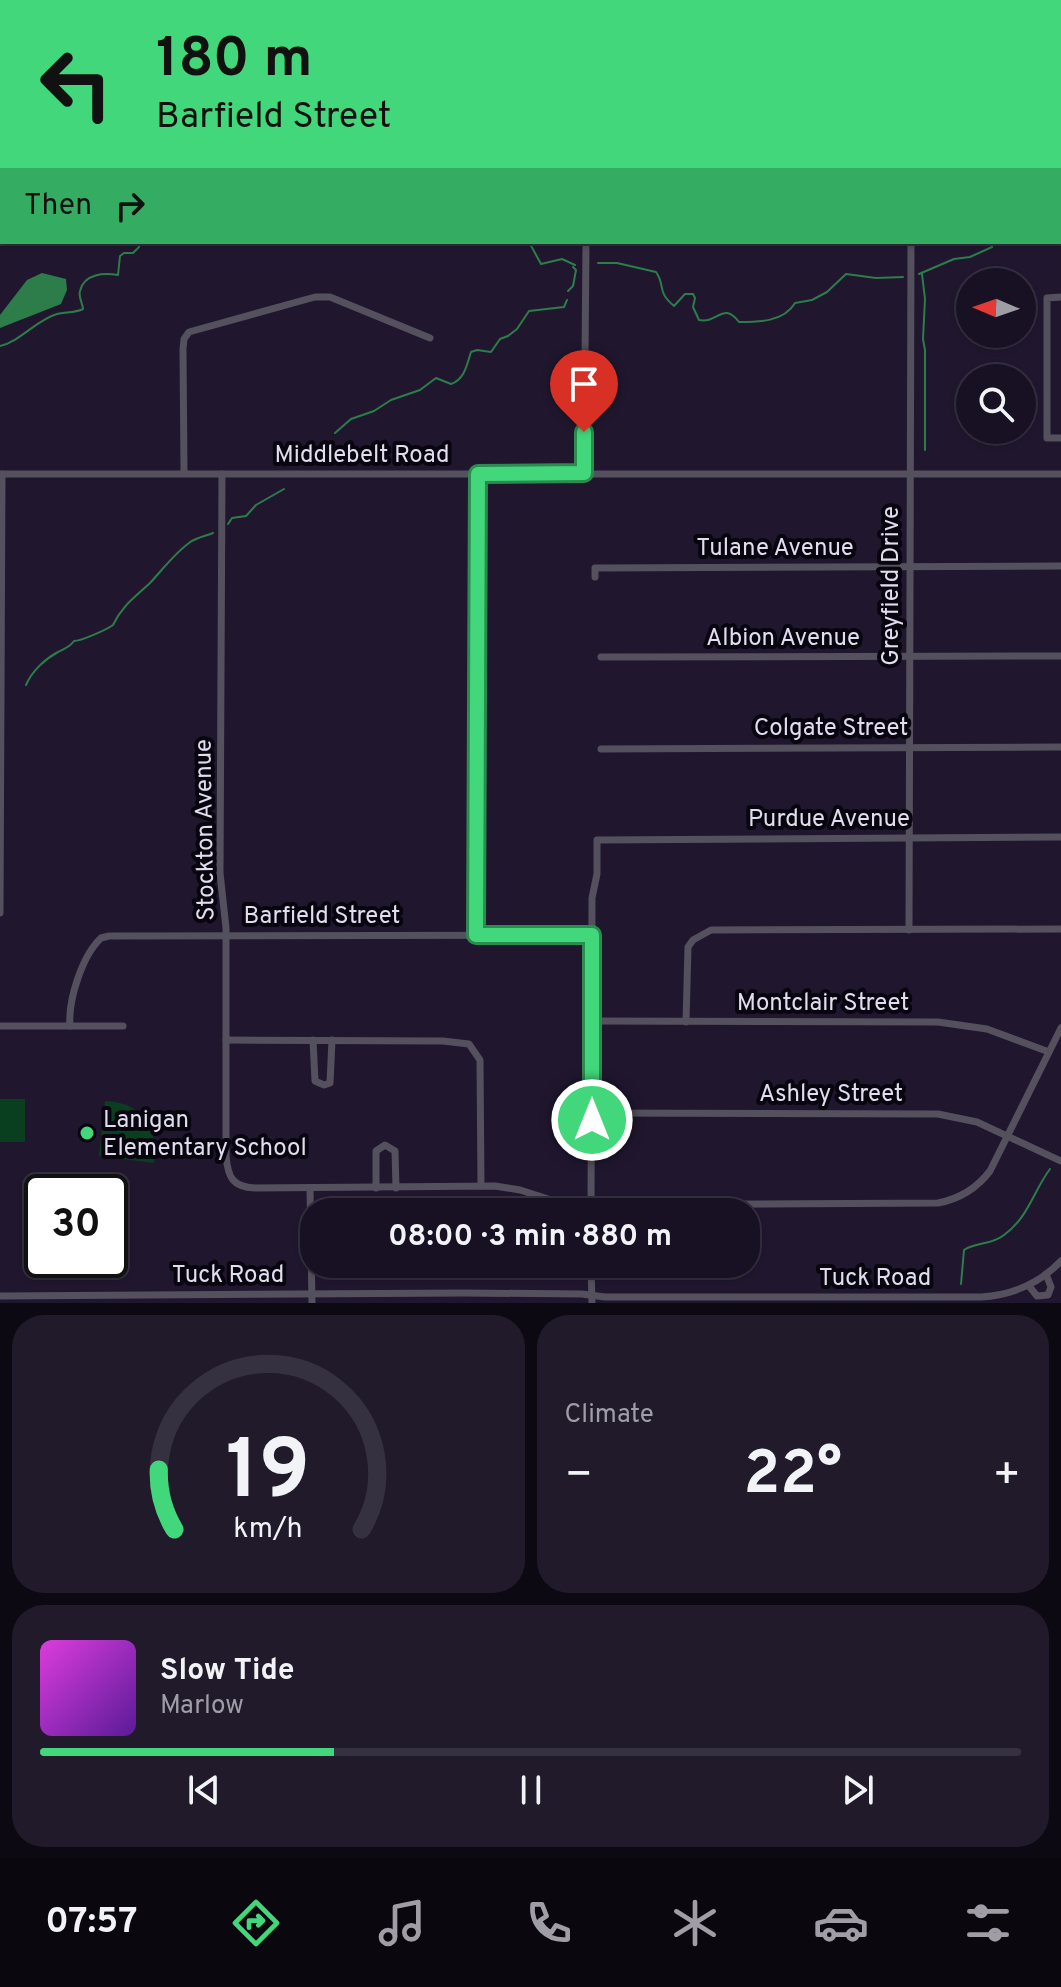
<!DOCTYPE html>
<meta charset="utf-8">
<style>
:root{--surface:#181123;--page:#211a2b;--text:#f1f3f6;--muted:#9f9da6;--line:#363141;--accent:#42d77b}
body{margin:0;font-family:Overpass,sans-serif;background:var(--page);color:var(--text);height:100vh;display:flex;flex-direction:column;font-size:30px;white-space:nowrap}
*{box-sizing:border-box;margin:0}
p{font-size:26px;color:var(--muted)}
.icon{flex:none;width:44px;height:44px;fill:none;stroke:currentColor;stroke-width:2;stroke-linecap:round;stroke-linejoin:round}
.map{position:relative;height:1303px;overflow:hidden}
.side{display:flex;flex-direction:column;gap:12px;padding:12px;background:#0d0913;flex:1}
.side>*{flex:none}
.guide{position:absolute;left:0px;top:0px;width:1062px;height:244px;box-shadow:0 2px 6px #0004,0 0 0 2px var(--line);background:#42d77b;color:#111;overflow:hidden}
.needle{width:52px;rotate:272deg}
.tools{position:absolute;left:956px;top:268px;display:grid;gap:16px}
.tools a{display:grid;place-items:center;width:80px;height:80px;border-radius:50%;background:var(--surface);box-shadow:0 2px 6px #0004,0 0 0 2px var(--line);font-size:40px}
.speed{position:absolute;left:24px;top:1174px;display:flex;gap:16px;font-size:40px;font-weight:700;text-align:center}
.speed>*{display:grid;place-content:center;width:104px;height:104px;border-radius:50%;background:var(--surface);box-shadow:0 2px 6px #0004,0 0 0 2px var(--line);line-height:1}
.speed .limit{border:4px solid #111;border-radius:12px;background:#fff;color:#111}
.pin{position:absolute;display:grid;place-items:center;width:68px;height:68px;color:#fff;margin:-82px -34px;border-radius:50% 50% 50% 0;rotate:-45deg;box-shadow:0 0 8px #0007}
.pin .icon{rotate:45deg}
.me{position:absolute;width:88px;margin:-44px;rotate:0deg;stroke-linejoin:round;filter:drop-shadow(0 0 6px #0008)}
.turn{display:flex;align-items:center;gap:28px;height:168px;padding:0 24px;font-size:36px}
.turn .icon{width:104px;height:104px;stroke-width:2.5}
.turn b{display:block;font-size:56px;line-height:68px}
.then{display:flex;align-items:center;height:76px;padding:0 24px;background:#0003;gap:16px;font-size:30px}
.big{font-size:60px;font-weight:700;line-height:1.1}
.side .tile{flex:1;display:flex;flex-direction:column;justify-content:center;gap:12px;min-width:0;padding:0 28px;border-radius:32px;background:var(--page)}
.side .dial{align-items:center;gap:0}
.dial svg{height:208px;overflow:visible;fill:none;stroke:var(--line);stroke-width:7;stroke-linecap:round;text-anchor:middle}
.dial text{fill:var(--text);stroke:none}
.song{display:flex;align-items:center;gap:24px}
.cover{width:96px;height:96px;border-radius:12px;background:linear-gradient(135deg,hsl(300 70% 55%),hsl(270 70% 35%))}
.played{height:8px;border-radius:4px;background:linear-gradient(90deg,var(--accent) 30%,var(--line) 30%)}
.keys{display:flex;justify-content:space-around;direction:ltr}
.heat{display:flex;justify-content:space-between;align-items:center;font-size:44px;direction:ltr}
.side .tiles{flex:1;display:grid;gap:12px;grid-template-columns:1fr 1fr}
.tile:last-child{grid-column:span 2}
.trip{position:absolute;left:300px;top:1198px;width:460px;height:80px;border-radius:32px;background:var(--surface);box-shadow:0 2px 6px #0004,0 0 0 2px var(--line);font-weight:700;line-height:80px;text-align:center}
.tabs{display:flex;height:128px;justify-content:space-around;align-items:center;background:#0a070e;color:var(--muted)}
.tabs .icon{width:56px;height:56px}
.tabs .selected{color:var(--accent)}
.tabs b{font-size:36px;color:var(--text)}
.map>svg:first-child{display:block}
</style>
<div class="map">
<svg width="1061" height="1303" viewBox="0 0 1061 1303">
<rect width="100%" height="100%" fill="#20172f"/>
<g fill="#093f1f">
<rect x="0" y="1099" width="25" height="43"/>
<path d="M105,1101C141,1102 159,1127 154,1163L99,1156Z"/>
</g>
<path fill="#2c7d49" d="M42,273L66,279L67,290L61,304L0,328V315L27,280Z"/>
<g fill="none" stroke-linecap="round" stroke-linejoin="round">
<g stroke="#2c7d49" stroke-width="2">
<path d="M1060,21L1061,22"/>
<path d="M1060,108L1061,107"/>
<path d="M529,242L541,264L562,259L575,265"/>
<path d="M598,263H617L656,272C666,286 656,291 674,306L685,294H693L695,298L693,307L699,320C718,324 723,301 739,322C758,322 784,322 795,303L812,300L827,292L846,274L876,278L903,277"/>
<path d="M919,274L954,259L970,257L992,247L993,242"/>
<path d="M922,274L925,299L923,339L925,350V450"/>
<path d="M568,291L573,286L576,270L573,267"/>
<path d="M0,346C21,341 36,320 57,314C66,312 75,313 83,309C83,304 78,297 80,291C84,273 105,273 118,275L120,256L124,253H133L139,247V242"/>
<path d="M335,433L351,419L374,411L391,400L420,390L436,378L451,384C465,379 467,364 471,352L477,350L491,352L500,339L508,336L517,329L529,311L564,307L567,300"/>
<path d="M228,524L232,518L246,516L256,505L284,489"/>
<path d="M26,685C32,671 45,659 58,652C65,648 69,648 74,641C81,641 106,630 113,625C122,606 134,598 150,583C163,569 174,554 189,543C195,538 206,536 213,533"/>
<path d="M961,1284L964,1250C976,1242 992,1245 1004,1235C1028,1218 1034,1190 1050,1169"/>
</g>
<g stroke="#54505d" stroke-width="7">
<path d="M100,0L101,2"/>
<path d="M914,2V0"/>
<path d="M0,146H2"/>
<path d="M1061,297L1047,298V438H1061"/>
<path d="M184,473L183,349L184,339L189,332L315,297H330L430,338"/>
<path d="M584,473L586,242"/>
<path d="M0,474H1061"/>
<path d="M222,474L220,873L226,928V1156C228,1177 232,1187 255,1188L495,1186L520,1190L567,1205L938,1203C959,1199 977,1188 990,1171L1061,1028"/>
<path d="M595,577V568L1061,566"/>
<path d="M601,657L1061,656"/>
<path d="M601,749L1061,747"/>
<path d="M0,913L2,474"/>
<path d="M909,930L911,242"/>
<path d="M476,935L478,474"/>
<path d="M592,1021L938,1022L987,1029L1049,1052"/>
<path d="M686,1022L688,947L693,940L711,930L1061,929"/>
<path d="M0,1026H123"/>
<path d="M70,1026C68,1000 82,956 101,938L109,936L592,935"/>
<path d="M226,1040L443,1041L469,1044L480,1060L481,1186"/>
<path d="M313,1040L315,1081L324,1085L330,1083L332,1040"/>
<path d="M592,1113L938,1114L977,1122L1061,1161"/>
<path d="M310,1188L312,1303"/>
<path d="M376,1188V1151L385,1145L395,1151L396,1188"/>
<path d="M591,1212L592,898L597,874V840L1061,837"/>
<path d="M591,1264L592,1303"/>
<path d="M1029,1286L1037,1296L1048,1295L1051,1287L1046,1274"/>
<path d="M0,1296L464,1293L582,1294L605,1297H981C1012,1295 1039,1284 1061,1261"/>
</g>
</g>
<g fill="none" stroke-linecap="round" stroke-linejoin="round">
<defs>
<path id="route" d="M584,432V473L478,474L476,935H592V1120"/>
</defs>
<use href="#route" stroke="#2b8c50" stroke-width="20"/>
<use href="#route" stroke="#42d77b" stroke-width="14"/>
</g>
<circle fill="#42d77b" stroke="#08050f" stroke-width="3" cx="87" cy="1133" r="8"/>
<g text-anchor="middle" stroke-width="8" stroke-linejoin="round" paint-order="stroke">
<g font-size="24" fill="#e2ddee" stroke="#08050f">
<text x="362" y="462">Middlebelt Road</text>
<text x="775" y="555">Tulane Avenue</text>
<text transform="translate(890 586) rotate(-90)" y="8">Greyfield Drive</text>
<text x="783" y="645">Albion Avenue</text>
<text x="831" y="735">Colgate Street</text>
<text x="829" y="826">Purdue Avenue</text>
<text transform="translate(204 830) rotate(-91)" y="8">Stockton Avenue</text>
<text x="322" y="923">Barfield Street</text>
<text x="823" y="1010">Montclair Street</text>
<text x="831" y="1101">Ashley Street</text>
<text x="228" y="1282">Tuck Road</text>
<text x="875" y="1285">Tuck Road</text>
</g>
<g font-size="24" fill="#e2ddee" stroke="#08050f" text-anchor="start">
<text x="103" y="1127">Lanigan<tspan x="103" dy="28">Elementary School</tspan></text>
</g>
</g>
</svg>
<div class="tools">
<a><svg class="needle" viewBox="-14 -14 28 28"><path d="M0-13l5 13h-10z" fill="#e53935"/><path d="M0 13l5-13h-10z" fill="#9f9da6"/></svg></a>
<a><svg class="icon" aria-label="search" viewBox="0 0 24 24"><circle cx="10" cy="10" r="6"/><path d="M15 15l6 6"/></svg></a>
</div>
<div class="speed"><div class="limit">30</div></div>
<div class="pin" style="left:584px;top:432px;background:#d93025"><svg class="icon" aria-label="arrive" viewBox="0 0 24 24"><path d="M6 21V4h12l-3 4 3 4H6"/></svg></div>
<svg class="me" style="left:592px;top:1120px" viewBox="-20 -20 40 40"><circle r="17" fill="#42d77b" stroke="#fff" stroke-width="3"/><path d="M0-11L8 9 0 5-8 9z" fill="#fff"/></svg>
<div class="trip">08:00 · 3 min · 880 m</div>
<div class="guide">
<div class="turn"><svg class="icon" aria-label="left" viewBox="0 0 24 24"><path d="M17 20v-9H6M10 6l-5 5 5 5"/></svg><div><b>180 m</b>Barfield Street</div></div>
<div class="then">Then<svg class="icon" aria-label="right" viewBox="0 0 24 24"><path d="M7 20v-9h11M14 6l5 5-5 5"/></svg></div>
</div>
</div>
<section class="side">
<div class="tiles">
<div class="tile dial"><svg viewBox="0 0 100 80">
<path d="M14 69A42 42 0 1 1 86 69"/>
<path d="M14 69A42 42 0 0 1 8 46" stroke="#42d77b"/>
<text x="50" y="56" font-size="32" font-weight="700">19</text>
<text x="50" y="72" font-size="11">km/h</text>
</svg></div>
<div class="tile"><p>Climate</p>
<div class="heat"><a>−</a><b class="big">22°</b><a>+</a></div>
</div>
<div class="tile">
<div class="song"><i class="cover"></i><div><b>Slow Tide</b><p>Marlow</p></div></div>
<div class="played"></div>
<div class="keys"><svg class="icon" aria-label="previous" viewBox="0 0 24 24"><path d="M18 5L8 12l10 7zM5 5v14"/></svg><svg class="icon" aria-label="pause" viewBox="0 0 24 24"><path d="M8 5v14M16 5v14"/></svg><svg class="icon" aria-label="next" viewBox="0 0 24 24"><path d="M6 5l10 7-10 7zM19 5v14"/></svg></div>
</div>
</div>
</section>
<nav class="tabs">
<b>07:57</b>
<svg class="icon selected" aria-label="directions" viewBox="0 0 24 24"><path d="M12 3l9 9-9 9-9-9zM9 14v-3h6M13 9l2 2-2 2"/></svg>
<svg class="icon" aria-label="music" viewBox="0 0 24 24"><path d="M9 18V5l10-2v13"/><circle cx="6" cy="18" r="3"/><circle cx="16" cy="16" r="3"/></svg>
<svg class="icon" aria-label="phone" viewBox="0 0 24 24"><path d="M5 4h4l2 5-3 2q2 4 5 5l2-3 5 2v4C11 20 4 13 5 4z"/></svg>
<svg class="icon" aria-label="climate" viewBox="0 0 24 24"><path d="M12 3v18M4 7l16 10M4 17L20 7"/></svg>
<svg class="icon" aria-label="car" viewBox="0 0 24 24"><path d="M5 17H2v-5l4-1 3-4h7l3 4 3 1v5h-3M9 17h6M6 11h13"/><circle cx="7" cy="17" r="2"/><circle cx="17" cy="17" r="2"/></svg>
<svg class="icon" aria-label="filters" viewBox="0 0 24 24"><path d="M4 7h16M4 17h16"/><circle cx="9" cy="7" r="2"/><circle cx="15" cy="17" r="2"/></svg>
</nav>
